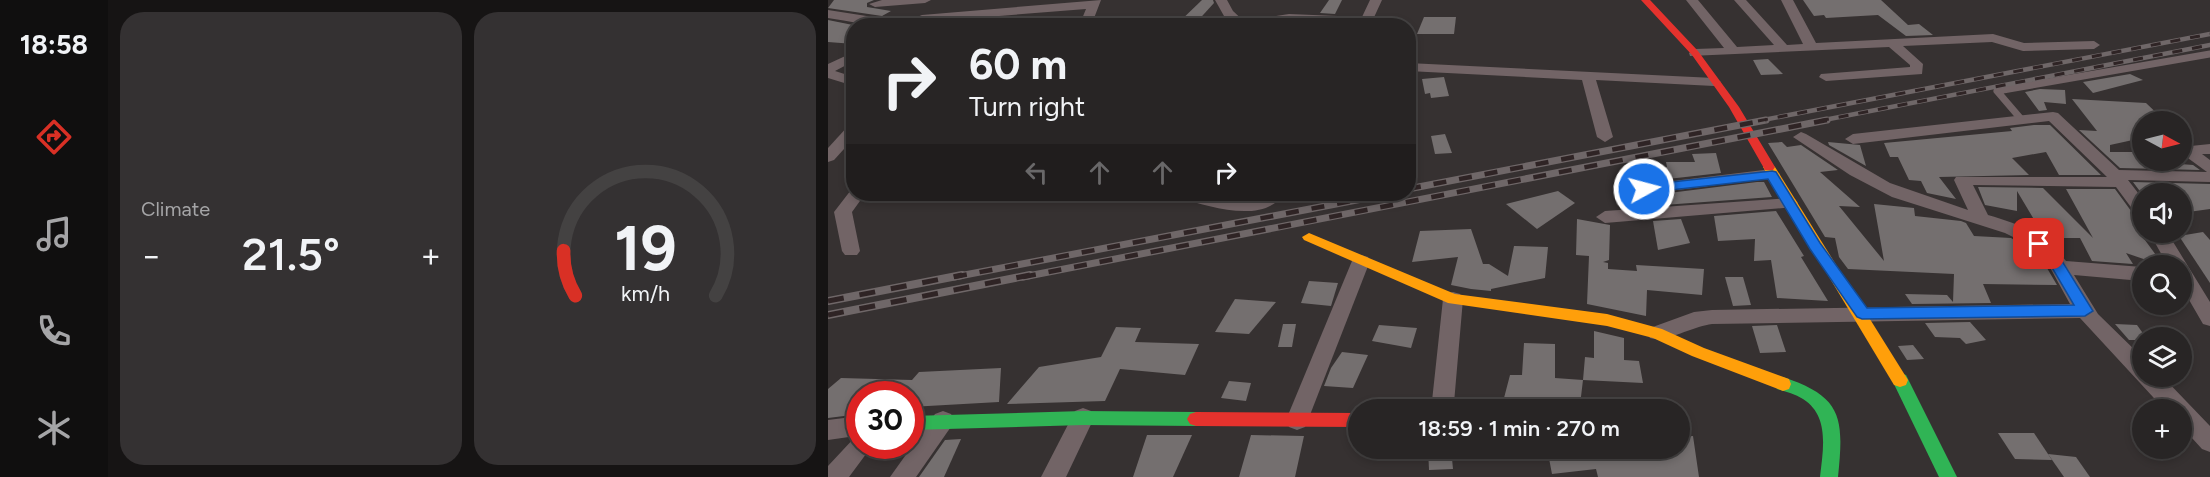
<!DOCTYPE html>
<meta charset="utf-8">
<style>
:root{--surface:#282525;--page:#343132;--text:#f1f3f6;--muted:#a5a5a7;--line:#444242;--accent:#d93025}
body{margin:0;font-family:Figtree,sans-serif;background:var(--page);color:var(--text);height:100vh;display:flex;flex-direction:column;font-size:22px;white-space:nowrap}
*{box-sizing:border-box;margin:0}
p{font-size:20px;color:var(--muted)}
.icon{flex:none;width:33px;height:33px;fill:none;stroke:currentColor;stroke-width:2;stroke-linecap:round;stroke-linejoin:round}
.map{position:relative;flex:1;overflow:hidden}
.sheet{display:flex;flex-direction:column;gap:12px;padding:12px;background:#161414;width:720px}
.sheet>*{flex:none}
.guide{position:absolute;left:18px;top:18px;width:570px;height:183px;border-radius:24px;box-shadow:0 3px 9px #0003,0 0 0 2px var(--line);background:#282525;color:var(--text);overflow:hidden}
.needle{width:39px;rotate:97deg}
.buttons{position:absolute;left:1304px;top:111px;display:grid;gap:12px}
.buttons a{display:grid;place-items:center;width:60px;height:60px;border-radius:50%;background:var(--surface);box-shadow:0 3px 9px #0003,0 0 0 2px var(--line);font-size:30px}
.speed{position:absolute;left:18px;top:381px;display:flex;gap:12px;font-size:30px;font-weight:700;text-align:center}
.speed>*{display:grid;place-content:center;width:78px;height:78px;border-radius:50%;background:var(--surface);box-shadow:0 3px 9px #0003,0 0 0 2px var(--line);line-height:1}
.speed .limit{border:9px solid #d22;background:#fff;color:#111}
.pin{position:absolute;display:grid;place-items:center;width:51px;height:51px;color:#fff;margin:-26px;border-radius:12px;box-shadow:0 3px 9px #0006}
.me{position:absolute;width:66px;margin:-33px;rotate:83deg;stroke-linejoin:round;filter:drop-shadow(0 0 4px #0008)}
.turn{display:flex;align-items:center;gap:21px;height:126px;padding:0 24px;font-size:27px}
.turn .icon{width:78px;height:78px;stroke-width:2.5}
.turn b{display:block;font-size:42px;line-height:51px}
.lanes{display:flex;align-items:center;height:57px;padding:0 24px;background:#0003;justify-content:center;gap:30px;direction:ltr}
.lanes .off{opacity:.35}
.big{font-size:45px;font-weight:600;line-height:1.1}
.sheet .tile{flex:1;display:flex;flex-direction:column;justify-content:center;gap:9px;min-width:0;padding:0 21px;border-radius:24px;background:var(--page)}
.sheet .dial{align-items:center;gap:0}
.dial svg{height:156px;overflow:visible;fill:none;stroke:var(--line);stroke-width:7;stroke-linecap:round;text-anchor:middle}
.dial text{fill:var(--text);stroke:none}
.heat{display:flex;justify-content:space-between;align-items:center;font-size:33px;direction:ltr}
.sheet .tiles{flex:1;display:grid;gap:12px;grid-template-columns:repeat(2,1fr)}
.trip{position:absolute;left:520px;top:399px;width:342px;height:60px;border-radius:30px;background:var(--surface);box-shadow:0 3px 9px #0003,0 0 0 2px var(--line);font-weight:600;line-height:60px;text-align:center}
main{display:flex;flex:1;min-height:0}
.dock{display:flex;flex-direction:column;width:108px;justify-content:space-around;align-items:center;background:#100f0f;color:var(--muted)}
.dock .icon{width:42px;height:42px}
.dock .current{color:var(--accent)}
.dock b{font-size:27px;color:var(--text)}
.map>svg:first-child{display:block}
</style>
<main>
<nav class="dock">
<b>18:58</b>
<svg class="icon current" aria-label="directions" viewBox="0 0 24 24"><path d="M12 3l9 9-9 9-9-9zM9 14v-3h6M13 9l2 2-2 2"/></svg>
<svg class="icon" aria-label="music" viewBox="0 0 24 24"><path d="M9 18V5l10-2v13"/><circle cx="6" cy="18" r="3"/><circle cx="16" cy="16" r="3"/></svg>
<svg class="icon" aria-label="phone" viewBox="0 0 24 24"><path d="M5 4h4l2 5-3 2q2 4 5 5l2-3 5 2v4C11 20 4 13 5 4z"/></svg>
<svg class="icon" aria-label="climate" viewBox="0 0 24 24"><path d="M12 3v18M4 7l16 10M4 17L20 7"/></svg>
</nav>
<section class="sheet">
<div class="tiles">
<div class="tile"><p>Climate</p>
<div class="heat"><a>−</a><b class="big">21.5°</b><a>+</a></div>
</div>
<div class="tile dial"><svg viewBox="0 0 100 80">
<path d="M14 69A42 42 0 1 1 86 69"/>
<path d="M14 69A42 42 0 0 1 8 46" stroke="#d93025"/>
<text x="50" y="56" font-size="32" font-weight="700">19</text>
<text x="50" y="72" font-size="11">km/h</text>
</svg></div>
</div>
</section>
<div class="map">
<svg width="1382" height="477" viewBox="0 0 1382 477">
<rect width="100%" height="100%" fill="#363131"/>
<g fill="#746f6f">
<path d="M6,0H46L39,3V7L63,11L54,16L0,8Z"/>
<path d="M374,0H385L386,3L365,26H347Z"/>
<path d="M501,0H514L507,14L492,13Z"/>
<path d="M975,0H1053L1080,25L1091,24L1105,35L1078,36L1050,15L998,18L996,15L986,16Z"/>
<path d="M596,17H628L626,34H589Z"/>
<path d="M0,20L30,26H26V44L0,42Z"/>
<path d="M940,59L955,74L933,75L925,60Z"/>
<path d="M1302,74L1315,80L1265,93L1255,82Z"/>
<path d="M616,77L621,96L603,98L602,93L597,94L594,79Z"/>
<path d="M1212,89L1237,90L1238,104L1216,102L1219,110L1211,111L1197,92Z"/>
<path d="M1244,99L1318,103L1338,122H1314V138L1282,145V152H1314V161L1365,165L1372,170L1292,168L1251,130L1269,131Z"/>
<path d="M1206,125H1222L1273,175H1231L1218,152L1184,158L1201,175L1111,177L1128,199L1099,193L1093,181L1081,180L1070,157H1062L1056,143L1184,131L1182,128Z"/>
<path d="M617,134L624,153L607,154L603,136Z"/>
<path d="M954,142L959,147L973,145L1010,170L992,172L1032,207L1011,206L1056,261L1046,204L1086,208L1087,216L1133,221L1138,223L1146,236L1183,238L1191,243L1203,262L1216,263L1229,285L1155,284L1163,303L1084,304L1077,294L1119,295L1125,302L1126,274L1020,269L1011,257L1007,238L997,237L940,143Z"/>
<path d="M1000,142L1032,145L1038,166L1001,145Z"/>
<path d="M888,153L893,173L822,181L817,172L839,167L838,162H867L864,154Z"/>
<path d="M929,182H936L944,197L822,206L817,196Z"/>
<path d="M1305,182L1382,184V209L1353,213V194H1314Z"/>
<path d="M1150,187L1215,188L1265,238L1238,189H1287L1306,215L1314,217V236L1336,266L1298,253L1305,264L1264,261L1252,238H1217L1189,191V211L1157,205Z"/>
<path d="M730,191L747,203L709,229L678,204Z"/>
<path d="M948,211L976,256L973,257L1000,301L949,298L943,260L926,261L927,239L890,241L886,216Z"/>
<path d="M749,219L782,225L781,260L775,262L780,263V269L809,271L808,265L876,269L874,295L819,290L818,316L759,304L761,256L748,255Z"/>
<path d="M853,219L862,243L830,250L825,221Z"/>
<path d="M643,229L655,264H661L680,276L686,246L720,247L717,278L663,289V291L643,289L623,285L630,257L584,262L592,231Z"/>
<path d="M1375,232L1382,240V283L1351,236Z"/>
<path d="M897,277H915L923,305L905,306Z"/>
<path d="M481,281L510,283L503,306L473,303Z"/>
<path d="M407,299L448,302L421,334L387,332Z"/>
<path d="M1142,322L1158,340L1138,344L1132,338L1107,337L1097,323Z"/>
<path d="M455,324H468L464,347H450Z"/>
<path d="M1287,324L1309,325L1314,332V340H1301Z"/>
<path d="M551,325L589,328L583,348L544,341Z"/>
<path d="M949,325L958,352L932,353L924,326Z"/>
<path d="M288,327L313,328L307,342L371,344L357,375L292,369L277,401L179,404L211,367L273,357Z"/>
<path d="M766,331L796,338V360L811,361L815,383L755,380L757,357L766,358Z"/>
<path d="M696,343L727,344V378L755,380L752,405L676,398L682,375H694Z"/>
<path d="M1085,345L1096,359L1079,360L1070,346Z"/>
<path d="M514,352L540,355L525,388L496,386L503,368Z"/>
<path d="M173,368L171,402L82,407V394H32V414L0,418V389L13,378L84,380L91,372Z"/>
<path d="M401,381L423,383L418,401L393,398Z"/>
<path d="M1170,433H1206L1224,460L1187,459Z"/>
<path d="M319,435H364L345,477H305Z"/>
<path d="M423,435L476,436L467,477H411Z"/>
<path d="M865,436L871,477H770L768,469L724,474L719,448H852V437Z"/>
<path d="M133,439L116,477H91L117,440Z"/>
<path d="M600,448H623L625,469L601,470Z"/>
<path d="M1220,454L1248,457L1262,477H1236Z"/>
</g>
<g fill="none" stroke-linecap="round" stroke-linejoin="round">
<path stroke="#726466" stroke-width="7" d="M1193,119L1169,91L1382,54"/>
<g fill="#726466" fill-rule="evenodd">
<path d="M54,0H103L97,3L47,7L41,4Z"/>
<path d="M273,0L263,26H251L258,9L96,22C69,34 29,22 0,18V10L77,22L94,15Z"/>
<path d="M387,0H399L405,11L421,26H407L396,16Z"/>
<path d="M542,0H554L542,26L461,22L452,26H439L448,16L461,14L534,17Z"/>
<path d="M858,0H870L909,47L946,45L906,0H918L959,45L975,44L953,0H965L988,43L1165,34L1196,43L1266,41L1272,45L1266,49L1195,51L1164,42L1075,46L1095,64L1094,74L998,81L991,77L993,74L1082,67V65L1061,47L862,56L861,53L867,49L896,48Z"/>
<path d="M26,52V61L7,71L26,77V86L0,78V64Z"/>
<path d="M580,63L886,78L893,82L886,86L768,80L785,137L777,142L769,137L754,80L580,71Z"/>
<path d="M1225,112L1230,113L1291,170L1379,172L1353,153V147L1382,144V154H1374L1382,160V182L1300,180L1314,198V215L1308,214L1288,187L1145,185L1160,215C1191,224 1218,234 1238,261L1314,267V281L1246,275L1270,314L1314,357V376H1334L1382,426V452L1374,449L1353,426V410H1337L1252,318L884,324C866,326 837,343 822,338L819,333L822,328L866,312L884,310L1242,304L1219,262L1205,247L1177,233L1064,197L1022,175L965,137L973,132L978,134L1062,183L1140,210L1126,180L1128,177H1279L1221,121L1025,144L1017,139L1025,134Z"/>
<path d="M26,124V138L6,160L0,162V148L21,125Z"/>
<path d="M944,169L952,174L950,177L795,197L787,192L795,187Z"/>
<path d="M23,190H26V194H37L24,212L32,251L29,255H17L14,251L6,212Z"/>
<path d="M349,194C371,192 392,200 415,200C431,200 440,192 456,194C434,225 381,206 351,198Z"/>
<path d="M961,198L967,199L970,203L967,207L777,223L768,217L777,211Z"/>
<path d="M1321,232H1339L1382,302V326L1375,324L1353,286V266H1340Z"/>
<path d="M533,255L540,257L542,261L480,420L477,427L469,430L461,427L458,420L524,261L526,257Z"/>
<path d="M625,292L632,294L635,299L626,403L623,410H599L604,401L615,299L618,294Z"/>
<path d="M255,408L263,411L266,418L238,477H213L247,411Z"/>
<path d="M115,411L123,414L127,421L88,477H62L107,414Z"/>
<path d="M32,416V446H44L21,477H0V466L28,436L0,440V420Z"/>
</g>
<g fill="#30b455" fill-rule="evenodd">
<path d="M1072,373L1078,375L1129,477H1111L1064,380L1066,375Z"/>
<path d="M955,377C1015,397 1016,418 1010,477H992C995,450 1002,416 975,399C967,394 958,392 949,389L947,384L949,379Z"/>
<path d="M255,411L368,412L374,414L377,419L374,424L368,426L255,425L82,430V416Z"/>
</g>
<g fill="#ff9f0a" fill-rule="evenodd">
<path d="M941,163L947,167L1080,380L1078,385L1072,387L1066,385L935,167Z"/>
<path d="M481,233L627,294L779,314L834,329L876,348L961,379L963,384L961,389L955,391L864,356L825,338L779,326L620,303L476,240L474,237Z"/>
</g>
<g fill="#e5322d" fill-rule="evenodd">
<path d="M813,0H822L870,51L911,107L947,167L945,170H937L901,107L864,55Z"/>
<path d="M368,412L531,413V427L368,426L362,424L359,419L362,414Z"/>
</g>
<defs>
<g id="rail-far2">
<path d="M930,121L1382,34"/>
<path d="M991,121L1382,45"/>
</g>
<g id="rail-far1">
<path d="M580,189L938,120"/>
<path d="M126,277L560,194"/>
<path d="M195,277L999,120"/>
</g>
<g id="rail">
<path d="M0,301L134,275"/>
<path d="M0,315L202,275"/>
</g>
</defs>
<use href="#rail-far2" stroke="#6f6768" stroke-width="4.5"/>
<use href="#rail-far1" stroke="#6f6768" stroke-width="7"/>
<use href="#rail" stroke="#6f6768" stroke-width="8"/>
<use href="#rail-far2" stroke="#2f2425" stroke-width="3" stroke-dasharray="10" stroke-linecap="butt"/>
<use href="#rail-far1" stroke="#2f2425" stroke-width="4.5" stroke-dasharray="13" stroke-linecap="butt"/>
<use href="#rail" stroke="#2f2425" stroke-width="5" stroke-dasharray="16" stroke-linecap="butt"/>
</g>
<path fill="#1a73e8" stroke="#114b97" stroke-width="1.5" d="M944,171L948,172L992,243L1039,308L1246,305L1219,259L1205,244L1211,239L1229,253L1265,311L1257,316L1034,319L1029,317L982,249L940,179L816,193L810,189L816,185Z"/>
</svg>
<div class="buttons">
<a><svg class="needle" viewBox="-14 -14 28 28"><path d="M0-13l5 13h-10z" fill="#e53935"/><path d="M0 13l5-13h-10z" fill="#a5a5a7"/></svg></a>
<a><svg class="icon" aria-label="sound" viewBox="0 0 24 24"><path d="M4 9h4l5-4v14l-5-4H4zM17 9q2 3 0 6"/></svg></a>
<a><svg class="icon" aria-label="search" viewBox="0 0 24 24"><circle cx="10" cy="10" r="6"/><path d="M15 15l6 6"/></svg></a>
<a><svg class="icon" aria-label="layers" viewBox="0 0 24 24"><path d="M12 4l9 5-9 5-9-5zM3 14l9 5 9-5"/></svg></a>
<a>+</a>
</div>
<div class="speed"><div class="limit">30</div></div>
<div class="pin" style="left:1211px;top:244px;background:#d93025"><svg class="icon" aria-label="arrive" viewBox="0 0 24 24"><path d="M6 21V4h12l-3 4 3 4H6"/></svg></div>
<svg class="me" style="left:816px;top:189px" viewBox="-20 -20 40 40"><circle r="17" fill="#1a73e8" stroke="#fff" stroke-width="3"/><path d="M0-11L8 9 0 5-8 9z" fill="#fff"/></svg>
<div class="trip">18:59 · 1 min · 270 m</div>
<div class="guide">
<div class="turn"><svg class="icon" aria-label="right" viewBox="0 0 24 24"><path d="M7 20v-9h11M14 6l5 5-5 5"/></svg><div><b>60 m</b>Turn right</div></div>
<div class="lanes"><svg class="icon off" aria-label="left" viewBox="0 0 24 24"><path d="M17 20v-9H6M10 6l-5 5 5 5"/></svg><svg class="icon off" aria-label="ahead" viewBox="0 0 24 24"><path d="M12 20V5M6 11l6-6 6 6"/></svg><svg class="icon off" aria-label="ahead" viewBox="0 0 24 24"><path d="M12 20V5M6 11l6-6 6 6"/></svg><svg class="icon" aria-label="right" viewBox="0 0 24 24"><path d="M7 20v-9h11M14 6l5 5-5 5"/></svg></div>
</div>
</div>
</main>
